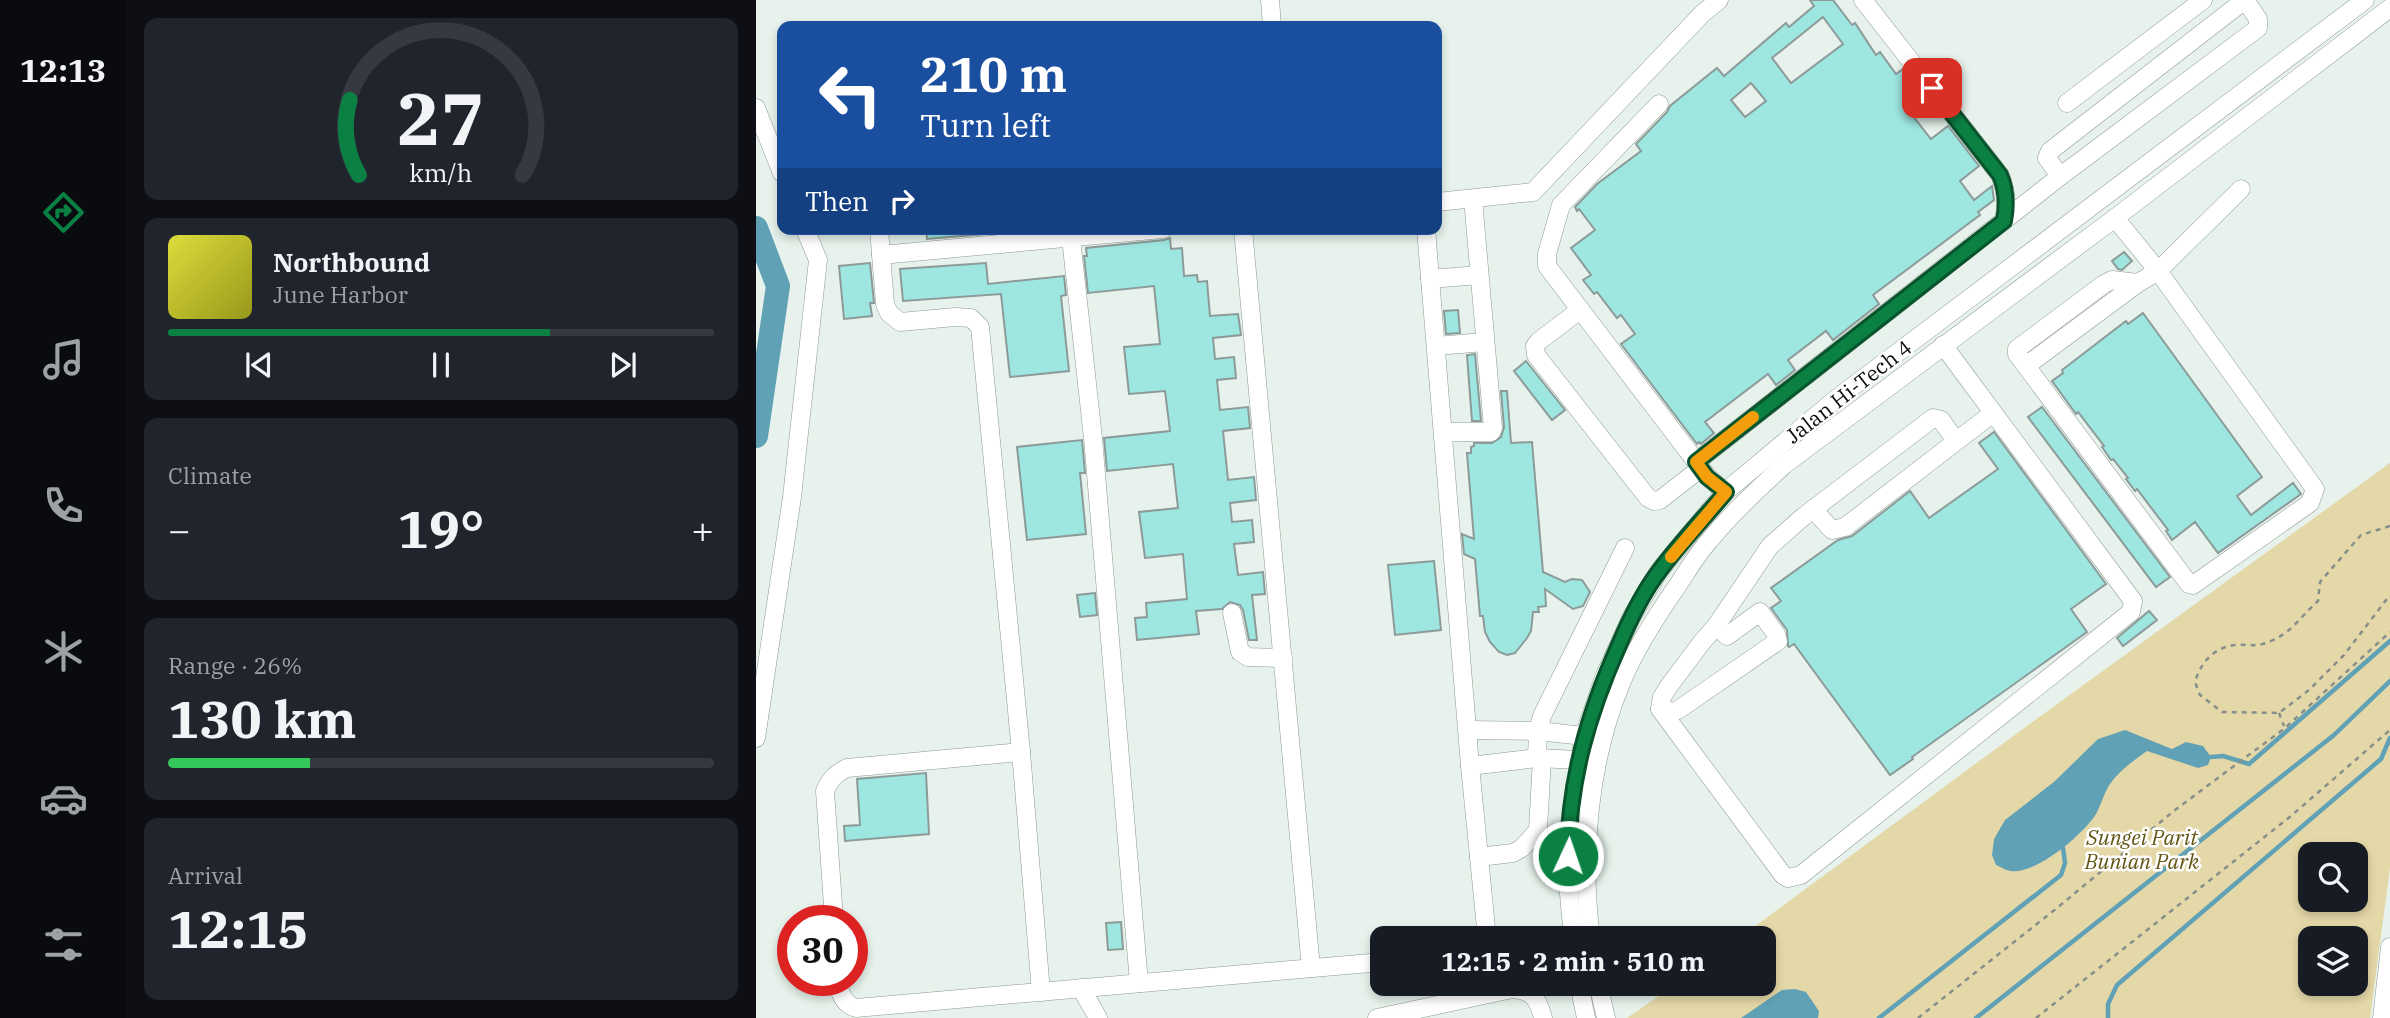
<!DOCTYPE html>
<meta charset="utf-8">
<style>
:root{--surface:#171b24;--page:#20242c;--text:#f1f3f6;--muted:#9ea1a6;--line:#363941;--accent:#0b8043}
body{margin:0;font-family:"IBM Plex Serif",serif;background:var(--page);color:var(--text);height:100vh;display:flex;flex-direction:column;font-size:26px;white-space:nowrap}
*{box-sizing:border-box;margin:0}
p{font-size:23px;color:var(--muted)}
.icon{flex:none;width:38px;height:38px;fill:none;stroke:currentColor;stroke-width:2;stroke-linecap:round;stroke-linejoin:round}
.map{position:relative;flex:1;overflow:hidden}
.sheet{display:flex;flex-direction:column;gap:18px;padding:18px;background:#0d0f14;width:630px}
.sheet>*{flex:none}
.top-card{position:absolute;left:21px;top:21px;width:665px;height:214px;border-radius:14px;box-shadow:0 4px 10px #0003;background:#1a4fa0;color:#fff;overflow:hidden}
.tools{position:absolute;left:1542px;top:842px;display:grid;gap:14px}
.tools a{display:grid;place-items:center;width:70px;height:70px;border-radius:14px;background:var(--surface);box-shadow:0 4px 10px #0003;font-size:35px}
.speed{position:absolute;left:21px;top:905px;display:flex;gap:14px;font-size:35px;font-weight:700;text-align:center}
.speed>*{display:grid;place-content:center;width:91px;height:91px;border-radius:50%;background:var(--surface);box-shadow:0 4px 10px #0003;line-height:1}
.speed .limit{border:10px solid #d22;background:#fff;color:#111}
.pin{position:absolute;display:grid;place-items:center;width:60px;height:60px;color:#fff;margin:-30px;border-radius:14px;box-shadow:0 4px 10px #0006}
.me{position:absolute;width:77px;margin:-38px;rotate:3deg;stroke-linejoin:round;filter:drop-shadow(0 0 5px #0008)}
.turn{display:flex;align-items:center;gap:24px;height:147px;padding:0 28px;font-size:32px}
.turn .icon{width:91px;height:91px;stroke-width:2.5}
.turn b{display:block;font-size:49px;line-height:60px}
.then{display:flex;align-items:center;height:66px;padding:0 28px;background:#0003;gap:14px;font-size:26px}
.big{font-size:52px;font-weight:700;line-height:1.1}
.sheet .widget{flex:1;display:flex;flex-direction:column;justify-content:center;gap:10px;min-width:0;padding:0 24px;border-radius:14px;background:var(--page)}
.sheet .dial{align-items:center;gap:0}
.dial svg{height:182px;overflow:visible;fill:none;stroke:var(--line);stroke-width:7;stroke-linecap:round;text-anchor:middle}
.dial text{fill:var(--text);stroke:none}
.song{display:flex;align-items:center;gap:21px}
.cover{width:84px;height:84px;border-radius:10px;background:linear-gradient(135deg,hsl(60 70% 55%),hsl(60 70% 35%))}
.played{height:7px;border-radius:4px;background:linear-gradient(90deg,var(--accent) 70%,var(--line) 70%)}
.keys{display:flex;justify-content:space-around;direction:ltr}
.heat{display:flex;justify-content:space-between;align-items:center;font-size:38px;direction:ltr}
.charge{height:10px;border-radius:5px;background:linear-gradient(90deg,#34c759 26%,var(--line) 0)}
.trip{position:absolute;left:614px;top:926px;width:406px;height:70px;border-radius:14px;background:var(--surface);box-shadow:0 4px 10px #0003;font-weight:700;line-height:70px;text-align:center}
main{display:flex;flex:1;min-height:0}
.dock{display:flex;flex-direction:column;width:126px;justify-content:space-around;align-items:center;background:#090b0e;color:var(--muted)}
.dock .icon{width:49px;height:49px}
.dock .on{color:var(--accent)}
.dock b{font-size:32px;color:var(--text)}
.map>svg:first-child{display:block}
</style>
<main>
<nav class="dock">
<b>12:13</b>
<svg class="icon on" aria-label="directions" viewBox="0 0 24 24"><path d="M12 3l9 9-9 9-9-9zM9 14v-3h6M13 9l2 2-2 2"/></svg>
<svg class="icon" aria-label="music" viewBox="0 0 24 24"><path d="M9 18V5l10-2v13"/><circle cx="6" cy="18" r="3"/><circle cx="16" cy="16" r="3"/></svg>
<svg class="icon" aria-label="phone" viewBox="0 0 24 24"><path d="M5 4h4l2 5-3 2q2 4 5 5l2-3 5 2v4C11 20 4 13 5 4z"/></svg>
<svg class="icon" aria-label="climate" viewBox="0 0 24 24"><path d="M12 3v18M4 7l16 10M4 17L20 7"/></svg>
<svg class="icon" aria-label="car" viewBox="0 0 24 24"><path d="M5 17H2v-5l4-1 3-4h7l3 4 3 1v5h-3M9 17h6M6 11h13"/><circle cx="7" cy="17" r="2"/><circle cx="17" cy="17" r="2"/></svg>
<svg class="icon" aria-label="filters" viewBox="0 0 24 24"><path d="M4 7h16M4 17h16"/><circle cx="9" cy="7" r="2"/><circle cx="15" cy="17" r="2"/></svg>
</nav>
<section class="sheet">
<div class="widget dial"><svg viewBox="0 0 100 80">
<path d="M14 69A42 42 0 1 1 86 69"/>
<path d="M14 69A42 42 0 0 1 10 36" stroke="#0b8043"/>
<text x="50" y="56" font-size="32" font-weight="700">27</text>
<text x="50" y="72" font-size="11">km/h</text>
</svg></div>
<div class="widget">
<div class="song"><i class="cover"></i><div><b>Northbound</b><p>June Harbor</p></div></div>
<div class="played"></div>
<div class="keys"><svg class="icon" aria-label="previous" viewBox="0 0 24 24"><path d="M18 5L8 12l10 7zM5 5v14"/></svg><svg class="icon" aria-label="pause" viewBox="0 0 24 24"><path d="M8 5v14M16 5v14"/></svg><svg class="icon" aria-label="next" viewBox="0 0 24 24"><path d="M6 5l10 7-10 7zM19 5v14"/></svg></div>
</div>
<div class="widget"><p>Climate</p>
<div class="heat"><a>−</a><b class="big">19°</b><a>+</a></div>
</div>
<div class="widget"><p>Range · 26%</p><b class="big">130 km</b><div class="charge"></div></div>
<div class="widget"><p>Arrival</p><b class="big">12:15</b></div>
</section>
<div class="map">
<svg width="1634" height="1018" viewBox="0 0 1634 1018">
<rect width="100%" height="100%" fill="#e6f2eb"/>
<path fill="#e5d8a8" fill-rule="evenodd" d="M1634,463V868L1614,1018H871L920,984H1008V938H983L1275,723ZM1554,854H1600V900H1554ZM1554,938H1600V984H1554Z"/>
<g fill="#61a1b6">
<path d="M1369,730L1416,749L1430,742L1447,746L1455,757L1452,765L1442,768L1391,751C1377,761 1364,770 1354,784C1348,793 1345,805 1340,814C1328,834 1279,875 1255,871C1251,871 1245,867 1240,865L1236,855L1238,839L1249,820L1299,781L1342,739Z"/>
<path d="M1039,989L1050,992L1063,1011L1062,1018H985L1026,990Z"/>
</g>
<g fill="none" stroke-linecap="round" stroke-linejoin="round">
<g stroke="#61a1b6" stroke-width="4.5">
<path d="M1455,757L1467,756L1493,764L1634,641"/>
<path d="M1123,1018L1305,875L1309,863L1307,848"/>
<path d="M1220,1018L1578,735L1634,681"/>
<path d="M1352,1018V1004L1361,985L1625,759L1634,738"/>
</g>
<path stroke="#61a1b6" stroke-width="24" d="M0,228L22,286L0,436"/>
</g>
<g fill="#9ee7e1" stroke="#8c9b99" stroke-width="2" fill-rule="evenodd">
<path d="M1054,0H1077L1096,25L1099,23L1120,55L1124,52L1140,74L1147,69L1169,99L1153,111L1175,139L1192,126L1223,166L1204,181L1218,200L1236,186L1238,200L1222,212L1224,215L1117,295L1123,304L1077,340L1070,331L1032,360L1039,370L1020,385L1012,374L949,422L958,433L945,444L943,442L941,444L865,344L879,334L865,315L861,318L841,292L838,294L827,280L835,275L815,248L839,230L823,209L821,211L819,207L841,184L885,151L880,144L911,112L914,106L961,68L968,76L1030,23L1033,27L1058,6ZM1067,17L1087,44L1035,83L1016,58ZM995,83L1010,101L989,117L975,100Z"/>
<path d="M170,229H227L228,234L171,239Z"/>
<path d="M414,238L415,249L426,248L428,276L441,275L442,282L451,281L454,316L482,314L485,335L457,338L459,359L478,357L480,378L461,380L464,410L492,407L494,428L467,431L472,480L498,477L500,500L474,503L476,522L496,520L498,542L478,544L482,575L507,572L509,594L496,595L501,640H493L487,610L484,605L474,602L466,609L440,611L443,634L381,640L379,618L391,617L390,603L431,599L427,554L389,558L383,512L422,508L417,464L351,471L348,438L414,431L409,391L373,394L368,347L404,344L398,286L332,293L328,256H331L330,248L408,240Z"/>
<path d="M1368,252L1376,261L1366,270L1362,269L1356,261Z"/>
<path d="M114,263L118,303H114L116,316L88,319L83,266Z"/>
<path d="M230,263L232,284L308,276L310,295L305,296L313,371L254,377L245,294L147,301L144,269Z"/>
<path d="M702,310L704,333L690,334L688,311Z"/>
<path d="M1387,313L1506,477L1481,496L1495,515L1537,483L1545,494L1462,553L1439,522L1416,540L1410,531L1412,530L1381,489L1379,491L1370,479L1372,478L1357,459L1355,460L1346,447L1348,446L1322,412L1320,414L1296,381L1307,373L1306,370L1370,321L1372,324Z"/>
<path d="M719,354L725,421H716L711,355Z"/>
<path d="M770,361L809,410L796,420L758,371Z"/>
<path d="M745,391H751L755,443L776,442L787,572L809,582L816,579L826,580L834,592L827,606L817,609L789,589L790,606L782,607L783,612H777L775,631L771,638L759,653L751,655L743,652L734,642L729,632L727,616H724L719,559L708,554L706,534L718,539L711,453H715V447L718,446V443H736L745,437L748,427Z"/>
<path d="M1286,407L1414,577L1400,587L1272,417Z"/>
<path d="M1238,432L1350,584L1315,609L1331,632L1156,757L1157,759L1134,775L1038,644L1033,647L1032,646L1031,630L1015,608L1025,601L1015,588L1082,540L1096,536L1154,491L1173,518L1242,469L1223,443Z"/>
<path d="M326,440L329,473H324L330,534L271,540L261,447Z"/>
<path d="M678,561L685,630L639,635L632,565Z"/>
<path d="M339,593L341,615L324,617L321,595Z"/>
<path d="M1393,611L1401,620L1367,646L1361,638Z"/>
<path d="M170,773L173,834L89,841L88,826L104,825L101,779Z"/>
<path d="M365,922L367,949L352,950L350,923Z"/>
</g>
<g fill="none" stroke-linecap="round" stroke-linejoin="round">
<defs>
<g id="minor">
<path d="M514,0L516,26"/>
<path d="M1107,0L1244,175C1251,191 1251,205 1248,221"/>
<path d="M1311,103L1447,0"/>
<path d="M903,104L805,205L791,254V266L951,476L969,492"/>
<path d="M0,108L26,173"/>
<path d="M1304,176L1291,158L1294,151L1489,0"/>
<path d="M681,202L777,192L946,14L963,0"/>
<path d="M1359,218L1402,271L1559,489L1554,503L1437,585L1433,584L1261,354V349L1348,284L1356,280L1382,283"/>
<path d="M123,229L129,304L133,313L144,322L199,317L215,318L224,327L265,752L285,992"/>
<path d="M314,229L337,438L383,983"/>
<path d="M487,229L555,968"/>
<path d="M670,229L714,766L731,938"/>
<path d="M125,255L407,229"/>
<path d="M674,279L723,275"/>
<path d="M824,310L783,341L779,346L780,355L892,498L898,501L904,500L945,468"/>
<path d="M1187,345L1377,601L1375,612L1045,875L1032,878L1027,875L904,709L906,697L913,686L946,642L960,626L1014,546L1047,517L1177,418L1185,420L1200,441"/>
<path d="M680,346L729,342"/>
<path d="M1270,366L1382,283L1402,271L1485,189"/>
<path d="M687,432H735L737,428L717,199"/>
<path d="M940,462L1302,178L1502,28V19L1489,0"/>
<path d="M1057,509L1076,530L1089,527L1237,413"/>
<path d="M476,613L484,652L492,657L527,658"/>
<path d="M904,709L917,712L922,710L1022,641L1020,634L1004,612L971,636L960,626"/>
<path d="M712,730L782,731L828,736"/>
<path d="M0,738L36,497L62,260L49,229"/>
<path d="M781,758L782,731L786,716L869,548"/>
<path d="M714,766L781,758L823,760"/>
<path d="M723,857L757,853L766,848L782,830L786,758"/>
<path d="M78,920L69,791C74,779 79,774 91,768L265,752"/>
<path d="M817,938L812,883L813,829L828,736L849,675L875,618L903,571L969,492L1080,399L1609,0"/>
<path d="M835,938C824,855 833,759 866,681C880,647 901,615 922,585C932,570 941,554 953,541C976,513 1002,489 1028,465L1359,218L1634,8"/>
<path d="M82,980C83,992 87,1004 100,1008L626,962"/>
<path d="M823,984L830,1018"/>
<path d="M842,984L850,1018"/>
<path d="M325,988L342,1018"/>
<path d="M621,1018L756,989C777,990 782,999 787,1018"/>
<path d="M1626,1018L1634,947"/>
</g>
</defs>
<use href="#minor" stroke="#8d9991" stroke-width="19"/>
<g stroke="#868f8a" stroke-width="2.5" stroke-dasharray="5 5" stroke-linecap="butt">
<path d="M1634,526L1605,535L1564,582L1562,601C1547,614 1536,632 1517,640C1501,648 1496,644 1480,645C1458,647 1445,662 1439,682L1444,695L1466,712L1523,713L1553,690L1588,655L1634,595"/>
<path d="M1523,713L1528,726"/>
<path d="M1162,1018L1301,908L1419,810L1529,728L1634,632"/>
<path d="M1280,1018L1535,816L1634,730"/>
</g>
<use href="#minor" stroke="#fff" stroke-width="18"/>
</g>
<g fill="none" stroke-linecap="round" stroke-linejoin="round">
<defs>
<path id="route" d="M812,856C813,780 832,714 863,645C874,619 887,592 904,570C924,543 948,518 970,492L951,477L940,462L1248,221C1251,205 1251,191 1244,175L1176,88"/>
</defs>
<use href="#route" stroke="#07532c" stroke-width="18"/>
<use href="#route" stroke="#0b8043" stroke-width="12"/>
<path stroke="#f59e0b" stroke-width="12" d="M915,557L970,492L951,477L940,462L997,417"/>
</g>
<g text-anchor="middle" stroke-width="5" stroke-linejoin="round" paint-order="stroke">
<g font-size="21" fill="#0c100d" stroke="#fff">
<text transform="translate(1093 392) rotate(-38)" y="7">Jalan Hi-Tech 4</text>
</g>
<g font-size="21" font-style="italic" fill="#645515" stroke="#fff">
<text x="1386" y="845">Sungei Parit<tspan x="1386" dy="24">Bunian Park</tspan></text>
</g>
</g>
</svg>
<div class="tools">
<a><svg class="icon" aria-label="search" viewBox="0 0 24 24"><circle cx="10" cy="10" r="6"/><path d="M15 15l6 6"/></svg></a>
<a><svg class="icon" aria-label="layers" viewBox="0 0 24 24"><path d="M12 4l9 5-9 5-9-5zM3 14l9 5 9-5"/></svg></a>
</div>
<div class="speed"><div class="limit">30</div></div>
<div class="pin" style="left:1176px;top:88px;background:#d93025"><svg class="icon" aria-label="arrive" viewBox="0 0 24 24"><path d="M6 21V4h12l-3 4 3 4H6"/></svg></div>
<svg class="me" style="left:812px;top:856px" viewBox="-20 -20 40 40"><circle r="17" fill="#0b8043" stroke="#fff" stroke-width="3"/><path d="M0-11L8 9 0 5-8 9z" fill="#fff"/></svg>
<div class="trip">12:15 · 2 min · 510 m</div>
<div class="top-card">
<div class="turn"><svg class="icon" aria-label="left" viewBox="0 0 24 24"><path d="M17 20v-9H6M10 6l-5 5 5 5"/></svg><div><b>210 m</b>Turn left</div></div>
<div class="then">Then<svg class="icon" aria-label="right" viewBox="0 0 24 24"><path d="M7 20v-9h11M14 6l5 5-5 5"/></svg></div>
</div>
</div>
</main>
